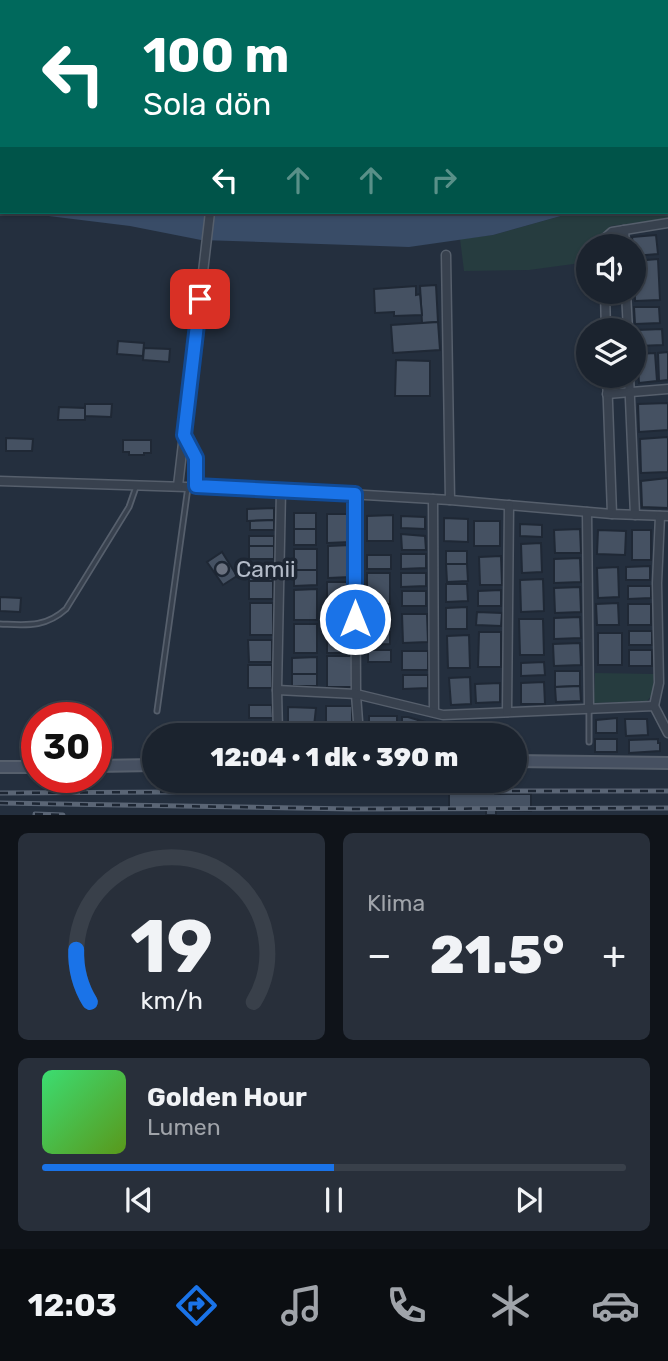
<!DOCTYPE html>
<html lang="tr">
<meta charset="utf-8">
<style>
:root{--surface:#1b232e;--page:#282f3a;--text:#f1f3f6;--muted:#a0a4aa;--line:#39404a;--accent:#1a73e8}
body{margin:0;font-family:Rubik,sans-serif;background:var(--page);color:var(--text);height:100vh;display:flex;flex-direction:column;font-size:26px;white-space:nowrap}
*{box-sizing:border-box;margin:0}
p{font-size:23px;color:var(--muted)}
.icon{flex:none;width:38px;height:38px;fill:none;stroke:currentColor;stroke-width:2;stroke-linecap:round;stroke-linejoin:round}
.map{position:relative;height:815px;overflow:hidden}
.panel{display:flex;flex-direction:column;gap:18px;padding:18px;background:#0f1319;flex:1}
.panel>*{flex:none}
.guide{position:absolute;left:0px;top:0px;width:668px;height:214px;box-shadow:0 2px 5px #0004,0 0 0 2px var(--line);background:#00695c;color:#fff;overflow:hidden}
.tools{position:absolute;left:576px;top:234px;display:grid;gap:14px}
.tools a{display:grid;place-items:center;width:70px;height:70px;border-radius:50%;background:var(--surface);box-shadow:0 2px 5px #0004,0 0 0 2px var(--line);font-size:35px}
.speed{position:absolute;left:21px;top:702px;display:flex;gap:14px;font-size:35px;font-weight:700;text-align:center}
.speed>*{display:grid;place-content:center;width:91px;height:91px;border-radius:50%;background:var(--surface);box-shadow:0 2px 5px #0004,0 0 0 2px var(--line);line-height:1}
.speed .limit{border:10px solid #d22;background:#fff;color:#111}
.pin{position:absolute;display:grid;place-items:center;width:60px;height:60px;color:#fff;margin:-30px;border-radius:14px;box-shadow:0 4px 10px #0006}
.me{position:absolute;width:77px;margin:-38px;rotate:0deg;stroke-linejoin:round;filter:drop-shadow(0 0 5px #0008)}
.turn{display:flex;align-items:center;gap:24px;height:147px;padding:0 28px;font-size:32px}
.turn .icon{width:91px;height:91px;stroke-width:2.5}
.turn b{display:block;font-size:49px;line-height:60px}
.lanes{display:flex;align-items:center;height:66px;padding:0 28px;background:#0003;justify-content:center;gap:35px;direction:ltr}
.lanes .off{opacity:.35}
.big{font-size:52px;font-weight:800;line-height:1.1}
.panel .card{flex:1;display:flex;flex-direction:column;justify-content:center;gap:10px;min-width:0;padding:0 24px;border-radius:10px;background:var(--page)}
.panel .dial{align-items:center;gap:0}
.dial svg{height:182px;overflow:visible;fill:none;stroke:var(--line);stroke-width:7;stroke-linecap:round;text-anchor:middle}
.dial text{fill:var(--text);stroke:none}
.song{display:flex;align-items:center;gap:21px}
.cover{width:84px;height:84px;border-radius:10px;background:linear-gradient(135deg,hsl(140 70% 55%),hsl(90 70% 35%))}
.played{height:7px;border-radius:4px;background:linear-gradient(90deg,var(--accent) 50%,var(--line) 50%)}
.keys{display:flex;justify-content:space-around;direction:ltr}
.heat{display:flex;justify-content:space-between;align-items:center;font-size:38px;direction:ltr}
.panel .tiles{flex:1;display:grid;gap:18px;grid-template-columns:1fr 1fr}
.card:last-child{grid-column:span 2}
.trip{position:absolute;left:142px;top:723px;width:385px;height:70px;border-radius:35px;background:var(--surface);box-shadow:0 2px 5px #0004,0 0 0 2px var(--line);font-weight:800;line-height:70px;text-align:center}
.tabs{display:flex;height:112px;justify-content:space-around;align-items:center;background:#0b0e12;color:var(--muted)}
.tabs .icon{width:49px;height:49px}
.tabs .selected{color:var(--accent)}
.tabs b{font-size:32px;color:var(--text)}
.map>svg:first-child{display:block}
</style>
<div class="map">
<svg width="668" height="815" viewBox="0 0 668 815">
<rect width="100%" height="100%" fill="#242f3e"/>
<g fill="#263c3f">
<path d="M667,181H668V219L611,226L599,237L598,247H588V262L529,270L464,271L460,239L493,235L575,212H667Z"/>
<path d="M595,673L654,674L653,694L647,701L594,703Z"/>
</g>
<path fill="#394c67" d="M16,212H575L493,235L409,247L201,240L130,226Z"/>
<g fill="#455162" stroke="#1f2835" stroke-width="2">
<path d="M656,235L658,254L634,256L632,237Z"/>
<path d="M658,259L660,300L635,301L634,261Z"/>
<path d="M436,285L438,322L422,323L420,286Z"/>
<path d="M416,286V295L420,294L422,315L394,316V312L375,313L374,289Z"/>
<path d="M634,307H659L660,323L635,324Z"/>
<path d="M438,322L440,350L393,353L391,325Z"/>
<path d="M662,329L663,345L638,346L637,330Z"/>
<path d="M118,341L144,343L143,356L117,354Z"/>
<path d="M144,348L170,349L169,362L143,360Z"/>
<path d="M668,352V380L659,381L658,353Z"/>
<path d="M655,353L657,381L639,383L637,354Z"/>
<path d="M396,360L430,361V396H395Z"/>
<path d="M668,403V430L639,432L638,404Z"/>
<path d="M85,404H112L111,417L85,416Z"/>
<path d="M59,407L85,408V420H58Z"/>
<path d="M668,437V472L641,473L640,439Z"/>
<path d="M6,438L33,439L32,451H6Z"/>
<path d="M123,440H151V453H144V455H129V452H123Z"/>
<path d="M668,478V508L642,507L641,481Z"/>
<path d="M274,508V520L247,521V509Z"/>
<rect x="294" y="513" width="22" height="16"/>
<path d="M327,514H351V542L327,543Z"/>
<path d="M393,515V541H367V516Z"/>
<path d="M401,516L425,517V529L401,528Z"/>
<path d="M444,518L468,519V542L444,541Z"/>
<path d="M274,520V530H250V521Z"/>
<rect x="474" y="521" width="26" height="25"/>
<path d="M520,524L542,525V537L520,536Z"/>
<rect x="294" y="529" width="22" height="16"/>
<path d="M580,529L581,553H555L554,530Z"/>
<path d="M598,530L626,531L625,555L597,554Z"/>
<rect x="632" y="530" width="19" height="30"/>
<path d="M401,534L425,536L426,550H402Z"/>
<rect x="249" y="536" width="25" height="10"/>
<path d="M541,543L542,572L522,573L521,544Z"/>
<path d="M351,545V577L328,578V546Z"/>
<rect x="249" y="546" width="25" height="13"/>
<rect x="294" y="549" width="23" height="21"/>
<rect x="446" y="551" width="21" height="13"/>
<path d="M222,552L237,576L223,585L207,562Z"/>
<path d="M401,554H426V568L401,569Z"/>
<rect x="367" y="555" width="24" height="14"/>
<path d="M501,556L502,585H480L479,557Z"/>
<path d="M580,558L581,582L554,583V559Z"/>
<rect x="249" y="564" width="24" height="17"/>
<path d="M446,564H467L468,581L447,582Z"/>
<path d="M650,566V580H626V567Z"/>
<path d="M618,567L619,597L598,598L597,568Z"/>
<path d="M294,570H317V585L294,586Z"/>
<rect x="367" y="573" width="23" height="31"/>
<path d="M401,573H426V586L401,587Z"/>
<path d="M543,579L544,611L521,612L520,580Z"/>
<rect x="249" y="581" width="24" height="18"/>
<rect x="327" y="582" width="25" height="27"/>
<path d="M446,584H467L468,601L446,602Z"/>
<path d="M628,586H651V598L628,599Z"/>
<path d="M580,587L581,612L555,613L554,588Z"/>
<path d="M317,589V620H294V590Z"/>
<path d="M501,590V606H478V591Z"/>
<rect x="402" y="591" width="24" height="15"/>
<path d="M0,597L21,598L20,612L0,611Z"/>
<rect x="250" y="603" width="23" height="32"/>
<path d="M618,603L619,625H597L596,604Z"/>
<rect x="628" y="604" width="23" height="21"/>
<path d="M467,607V629H446V608Z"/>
<path d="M391,612V627H367V613Z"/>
<path d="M477,612L502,613L501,626L476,625Z"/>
<path d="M327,614H351L352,635L327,636Z"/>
<path d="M402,614H427L428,642L403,643Z"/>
<path d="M580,617L581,638L554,639V618Z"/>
<path d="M519,619H543L544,655H520Z"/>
<rect x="294" y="624" width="23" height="29"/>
<rect x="629" y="631" width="23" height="14"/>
<path d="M367,632H390V644L367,645Z"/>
<path d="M479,632H501V667H478Z"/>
<rect x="598" y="633" width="24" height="32"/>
<path d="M352,635V653H327V636Z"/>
<path d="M469,635L470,668H448L447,636Z"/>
<path d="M248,640H272V662H249Z"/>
<path d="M580,643L581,665L554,666L553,644Z"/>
<rect x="368" y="650" width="23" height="12"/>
<rect x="629" y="650" width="23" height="16"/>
<rect x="402" y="651" width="26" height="19"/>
<rect x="327" y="656" width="25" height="31"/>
<path d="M317,657V674H292V658Z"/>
<path d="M544,662L545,675L521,676V663Z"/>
<rect x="248" y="665" width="24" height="23"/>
<path d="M555,671H580V686L555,687Z"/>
<rect x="292" y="674" width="25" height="12"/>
<path d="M403,675H428V688L403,689Z"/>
<path d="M470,677L471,704L451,705L449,678Z"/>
<path d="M544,682L545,704H521V683Z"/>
<path d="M500,683V702L476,703L475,684Z"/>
<path d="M580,686L581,701L556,702L555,687Z"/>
<path d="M249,705H272L273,718H249Z"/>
<rect x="326" y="706" width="26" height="29"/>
<path d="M288,707L316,708L314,726H288Z"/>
<rect x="369" y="716" width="28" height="19"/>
<path d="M402,717H408L418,720V735H402Z"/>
<path d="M617,718V733H596V720Z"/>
<path d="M625,719H647L648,735L626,736Z"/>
<path d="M418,720L441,726V735H418Z"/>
<path d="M272,723V734H249V724Z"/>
<rect x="288" y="726" width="26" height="9"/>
<path d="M480,726L481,735H461L460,727Z"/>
<rect x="595" y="739" width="22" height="13"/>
<path d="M658,739V743H660V751L629,753V740Z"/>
<path d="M486,780H495V794H531V811L496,810V815H486V810H449V793H485Z"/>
</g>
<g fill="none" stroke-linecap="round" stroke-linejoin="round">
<defs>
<g id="service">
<path d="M0,624C26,625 45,628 66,609L129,507L136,487"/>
<path d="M589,709V742"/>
<path d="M157,711L188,487"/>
</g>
<g id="minor">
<path d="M233,0L236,2"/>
<path d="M32,2L33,0"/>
<path d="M300,2L301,0"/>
<path d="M0,90L2,91"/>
<path d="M0,119L2,113"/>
<path d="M624,230L625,247"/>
<path d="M604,247V239L612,232L668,223"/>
<path d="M446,255L450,500"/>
<path d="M605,292L606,331"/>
<path d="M626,292L628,331"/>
<path d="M607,376L612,514"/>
<path d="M629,376L635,515"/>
<path d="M607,394L668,389"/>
<path d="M184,436L196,458V486"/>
<path d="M0,481L281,490L450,500L612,514L668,516"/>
<path d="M178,486L210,212"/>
<path d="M355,494L356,694L359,735"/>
<path d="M433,499L434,712"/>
<path d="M587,512L589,709"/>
<path d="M277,690L356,694L443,715L654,706L668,733"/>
<path d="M654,706L659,683L657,583L660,516"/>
<path d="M507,712L509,505"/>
<path d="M278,735L277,690L281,490"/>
</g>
<g id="secondary">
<path d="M667,99L668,98"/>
<path d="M667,117H668"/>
<path d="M0,139H2"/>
<path d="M0,154L2,155"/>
<path d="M514,761L668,763"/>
<path d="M96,766L154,765"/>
<path d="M0,767H37"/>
</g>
</defs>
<use href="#service" stroke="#565f6c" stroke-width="7"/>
<use href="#minor" stroke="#565f6c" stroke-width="11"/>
<use href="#secondary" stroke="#565f6c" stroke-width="14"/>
<use href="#service" stroke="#38414e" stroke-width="3.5"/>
<use href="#minor" stroke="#38414e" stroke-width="8"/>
<use href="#secondary" stroke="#465061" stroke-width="10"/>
<defs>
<g id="rail">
<path d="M0,793L351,791H668"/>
<path d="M0,803L352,809L668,808"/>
<path d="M35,814L63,815"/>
</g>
</defs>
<use href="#rail" stroke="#5a6575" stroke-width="5"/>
<use href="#rail" stroke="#1d2633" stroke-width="2.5" stroke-dasharray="8" stroke-linecap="butt"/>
</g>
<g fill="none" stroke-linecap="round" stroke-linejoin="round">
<defs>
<path id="route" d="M200,299L184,435L196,458V486L355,494V619"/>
</defs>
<use href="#route" stroke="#114b97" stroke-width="18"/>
<use href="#route" stroke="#1a73e8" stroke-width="12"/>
</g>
<circle fill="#6b7280" stroke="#1d2633" stroke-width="2.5" cx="222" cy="569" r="7"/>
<g text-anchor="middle" stroke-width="7" stroke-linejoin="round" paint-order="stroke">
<g font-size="23" fill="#b4bcc9" stroke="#1d2633" text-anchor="start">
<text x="236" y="577">Camii</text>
</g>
</g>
</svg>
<div class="tools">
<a><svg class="icon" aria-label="sound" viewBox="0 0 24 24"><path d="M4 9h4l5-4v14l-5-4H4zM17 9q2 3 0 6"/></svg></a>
<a><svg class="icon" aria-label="layers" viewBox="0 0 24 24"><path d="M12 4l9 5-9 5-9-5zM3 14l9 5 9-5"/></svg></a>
</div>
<div class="speed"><div class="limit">30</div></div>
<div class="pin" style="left:200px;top:299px;background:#d93025"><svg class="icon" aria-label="arrive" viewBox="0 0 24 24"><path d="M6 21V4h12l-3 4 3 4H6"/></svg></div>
<svg class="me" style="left:355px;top:619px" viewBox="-20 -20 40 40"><circle r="17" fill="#1a73e8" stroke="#fff" stroke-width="3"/><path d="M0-11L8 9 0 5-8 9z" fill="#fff"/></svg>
<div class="trip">12:04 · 1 dk · 390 m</div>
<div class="guide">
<div class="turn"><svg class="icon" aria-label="left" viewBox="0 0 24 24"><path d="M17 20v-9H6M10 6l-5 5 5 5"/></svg><div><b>100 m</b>Sola dön</div></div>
<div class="lanes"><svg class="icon" aria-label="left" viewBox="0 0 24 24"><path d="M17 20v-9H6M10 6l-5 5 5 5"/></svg><svg class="icon off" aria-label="ahead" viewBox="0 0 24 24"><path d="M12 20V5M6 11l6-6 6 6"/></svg><svg class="icon off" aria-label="ahead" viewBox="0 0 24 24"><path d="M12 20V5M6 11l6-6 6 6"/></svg><svg class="icon off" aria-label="right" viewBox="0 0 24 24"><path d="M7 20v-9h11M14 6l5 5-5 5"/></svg></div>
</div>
</div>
<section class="panel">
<div class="tiles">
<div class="card dial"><svg viewBox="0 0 100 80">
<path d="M14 69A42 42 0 1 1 86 69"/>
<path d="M14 69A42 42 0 0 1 8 46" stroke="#1a73e8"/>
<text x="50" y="56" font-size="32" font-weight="700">19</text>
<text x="50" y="72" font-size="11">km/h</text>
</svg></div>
<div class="card"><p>Klima</p>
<div class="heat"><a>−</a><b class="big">21.5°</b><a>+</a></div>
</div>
<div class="card">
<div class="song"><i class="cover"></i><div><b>Golden Hour</b><p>Lumen</p></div></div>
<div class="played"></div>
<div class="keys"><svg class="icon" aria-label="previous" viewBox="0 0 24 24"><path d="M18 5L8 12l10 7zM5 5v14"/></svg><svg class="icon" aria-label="pause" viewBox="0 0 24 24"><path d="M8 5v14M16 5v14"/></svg><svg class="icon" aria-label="next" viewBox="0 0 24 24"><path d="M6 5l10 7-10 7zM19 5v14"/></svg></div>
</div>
</div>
</section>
<nav class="tabs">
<b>12:03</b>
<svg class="icon selected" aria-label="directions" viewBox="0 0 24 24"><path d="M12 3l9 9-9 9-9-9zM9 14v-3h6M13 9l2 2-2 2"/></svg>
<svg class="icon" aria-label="music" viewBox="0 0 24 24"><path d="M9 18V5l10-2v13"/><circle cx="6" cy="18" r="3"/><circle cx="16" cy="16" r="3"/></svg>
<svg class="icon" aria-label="phone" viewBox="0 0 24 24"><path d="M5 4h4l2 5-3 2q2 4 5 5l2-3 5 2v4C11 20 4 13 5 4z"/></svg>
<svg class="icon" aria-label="climate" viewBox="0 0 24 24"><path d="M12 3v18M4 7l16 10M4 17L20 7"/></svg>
<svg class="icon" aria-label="car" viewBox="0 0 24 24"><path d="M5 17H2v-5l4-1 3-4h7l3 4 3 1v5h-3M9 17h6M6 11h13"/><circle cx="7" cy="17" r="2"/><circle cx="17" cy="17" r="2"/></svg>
</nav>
